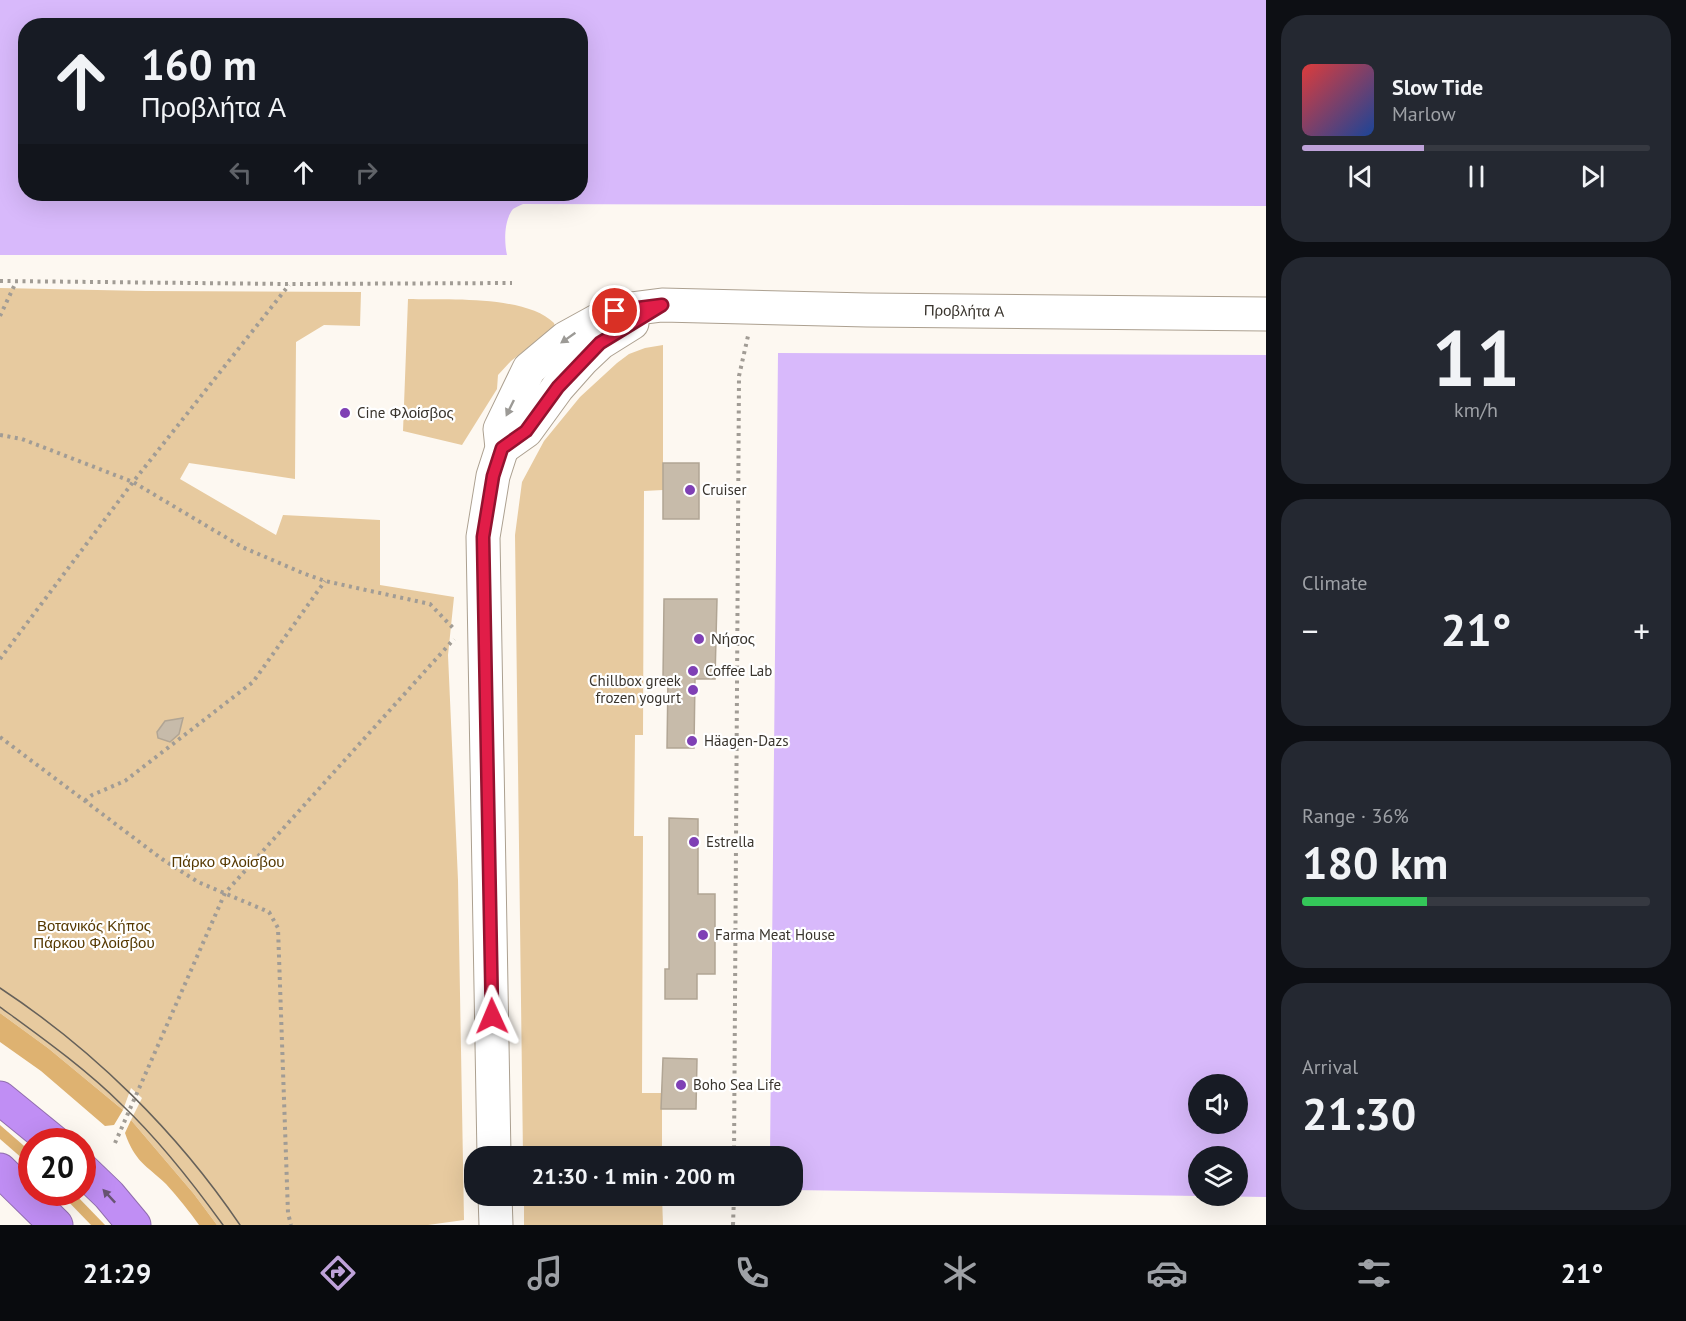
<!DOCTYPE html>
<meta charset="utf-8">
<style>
:root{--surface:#171b24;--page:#242831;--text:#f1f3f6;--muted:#9ea1a6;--line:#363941;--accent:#bea2d9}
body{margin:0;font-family:"PT Sans",sans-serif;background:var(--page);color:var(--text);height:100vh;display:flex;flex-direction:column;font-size:22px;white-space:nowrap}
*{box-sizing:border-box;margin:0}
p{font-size:20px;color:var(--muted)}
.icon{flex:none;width:33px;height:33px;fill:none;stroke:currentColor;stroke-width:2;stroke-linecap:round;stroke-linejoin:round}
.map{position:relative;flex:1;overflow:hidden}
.details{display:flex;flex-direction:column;gap:15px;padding:15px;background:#0d0f14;width:420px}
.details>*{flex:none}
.guide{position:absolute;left:18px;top:18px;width:570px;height:183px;border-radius:24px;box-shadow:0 6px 24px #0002;background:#171b24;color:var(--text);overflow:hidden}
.controls{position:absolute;left:1188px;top:1074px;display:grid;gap:12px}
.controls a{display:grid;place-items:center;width:60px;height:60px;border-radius:50%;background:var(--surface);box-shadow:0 6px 24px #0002;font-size:30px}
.speed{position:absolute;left:18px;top:1128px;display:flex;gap:12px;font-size:30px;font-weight:700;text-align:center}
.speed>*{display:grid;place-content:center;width:78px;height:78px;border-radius:50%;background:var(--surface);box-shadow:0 6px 24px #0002;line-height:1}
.speed .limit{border:9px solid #d22;background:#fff;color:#111}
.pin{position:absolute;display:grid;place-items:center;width:51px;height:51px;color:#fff;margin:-26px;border:3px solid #fff;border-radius:50%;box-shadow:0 2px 6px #0007}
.me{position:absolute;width:66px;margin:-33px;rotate:359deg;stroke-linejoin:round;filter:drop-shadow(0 0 4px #0008)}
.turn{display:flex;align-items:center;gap:21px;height:126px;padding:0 24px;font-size:27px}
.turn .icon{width:78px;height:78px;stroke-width:2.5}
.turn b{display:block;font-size:42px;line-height:51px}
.lanes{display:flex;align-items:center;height:57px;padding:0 24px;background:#0003;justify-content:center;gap:30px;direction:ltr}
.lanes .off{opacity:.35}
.big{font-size:45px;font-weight:600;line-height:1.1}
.details .tile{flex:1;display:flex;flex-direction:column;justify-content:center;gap:9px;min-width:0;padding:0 21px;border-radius:24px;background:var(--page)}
.details .dial{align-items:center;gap:0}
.dial b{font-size:78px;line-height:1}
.song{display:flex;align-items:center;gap:18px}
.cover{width:72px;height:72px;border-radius:9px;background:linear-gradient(135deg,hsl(0 70% 55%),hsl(220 70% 35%))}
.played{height:6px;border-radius:3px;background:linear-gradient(90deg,var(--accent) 35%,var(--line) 35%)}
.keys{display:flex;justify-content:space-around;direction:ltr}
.heat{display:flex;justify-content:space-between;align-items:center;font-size:33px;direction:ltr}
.charge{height:9px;border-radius:4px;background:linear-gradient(90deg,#34c759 36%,var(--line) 0)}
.trip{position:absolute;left:464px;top:1146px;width:339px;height:60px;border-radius:24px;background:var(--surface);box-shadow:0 6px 24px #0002;font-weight:600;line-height:60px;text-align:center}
.menu{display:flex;height:96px;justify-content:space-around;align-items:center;background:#090b0e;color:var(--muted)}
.menu .icon{width:42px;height:42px}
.menu .active{color:var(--accent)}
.menu b{font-size:27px;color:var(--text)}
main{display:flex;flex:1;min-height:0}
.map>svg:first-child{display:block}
</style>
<main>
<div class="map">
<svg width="1266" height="1225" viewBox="0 0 1266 1225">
<rect width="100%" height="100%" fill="#fdf8f1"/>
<g fill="#e7ca9f">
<path d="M0,288L146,291L361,292L360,326L324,325L296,342L295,479L189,463L180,479L276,535L283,515L380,520V585L454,597L448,655L458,880L464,1220L428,1225H217L194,1194L131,1120L142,1098L131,1088L123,1110L48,1048L0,1013Z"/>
<path d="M408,299C446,300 526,295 554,323L555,327L511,361L498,375L497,389L462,445L403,431Z"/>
<path d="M663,345V490L644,491L643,735H635L634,836H643L642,1093H662V1156H523L515,535L522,482L544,441L580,397L617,363L629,354L645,348Z"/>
<path d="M524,1196H662L663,1225H524Z"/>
</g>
<g fill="#deb271">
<path d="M0,1013L48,1048L123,1110L114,1125L105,1126L41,1071L0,1042Z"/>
<path d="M131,1120L194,1194L217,1225H199C189,1211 178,1197 166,1184C146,1165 135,1162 125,1133Z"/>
<path d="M0,1125L31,1152V1166L0,1139Z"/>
<path d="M60,1193H74L105,1225H91Z"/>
</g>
<g fill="#d8b9fb" fill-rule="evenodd">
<path d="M0,0H1266V206L523,204C519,206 516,207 513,209C504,220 504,242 507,255H0ZM26,26H580V194H26Z"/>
<path d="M778,353L1266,355V1197L792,1190V1156H770ZM1198,1084H1238V1124H1198ZM1198,1156H1238V1196H1198Z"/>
</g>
<g fill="#c7bbaa" stroke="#b1a594" stroke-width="1.5">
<rect x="663" y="463" width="36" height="56"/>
<path d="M664,599H717L715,679H695L694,748H667L668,679H663Z"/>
<path d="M183,718L179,734L170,742L158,738L157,732L165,721Z"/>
<path d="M669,818L698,819V894H715V974H697V999H665V969H669Z"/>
<path d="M663,1058L697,1059L696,1109H661Z"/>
</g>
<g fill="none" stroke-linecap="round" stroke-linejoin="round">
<defs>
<g id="minor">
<path d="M502,448L526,431L558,387L582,360L600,343L632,323"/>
<path d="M494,1156L483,537L493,476L502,448L500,429L529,369L566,338L615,311L662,305L867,310L1266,314"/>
<path d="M495,1196L496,1225"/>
</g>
<g id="highway">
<path d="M0,1098L54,1142"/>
<path d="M82,1169L109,1195L134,1225"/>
<path d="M0,1170L56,1225"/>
</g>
</defs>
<use href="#minor" stroke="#aca090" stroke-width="35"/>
<use href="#highway" stroke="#916eae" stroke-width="35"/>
<g stroke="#a19c95" stroke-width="4" stroke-dasharray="3 4.5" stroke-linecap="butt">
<path d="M0,281L289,284L512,283"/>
<path d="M0,316L16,282"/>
<path d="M0,435L22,439L133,482L242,547L305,574L325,581L430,604L454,629"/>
<path d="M0,659L133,482L289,285"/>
<path d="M0,737L162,859L198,882L269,912L278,928L288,1213L291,1225"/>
<path d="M85,801L92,795L125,781L253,682L325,581"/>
<path d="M115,1143L225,893L454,639"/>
<path d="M734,1156L739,376L748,336"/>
<path d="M733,1225L734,1196"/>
</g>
<use href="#minor" stroke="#fff" stroke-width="33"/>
<use href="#highway" stroke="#c08ef4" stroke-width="33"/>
<g stroke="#66615a" stroke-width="1.5">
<path d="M0,988C94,1050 177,1132 240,1225"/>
<path d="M0,1007C41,1037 86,1069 122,1105C160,1141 192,1182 223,1225"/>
</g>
</g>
<defs><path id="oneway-solid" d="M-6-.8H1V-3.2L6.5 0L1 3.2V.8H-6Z" transform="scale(1.5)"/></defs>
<g fill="#9c9a96">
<use href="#oneway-solid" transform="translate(568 338) rotate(145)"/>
<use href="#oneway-solid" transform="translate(510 408) rotate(116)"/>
</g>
<use fill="#685473" href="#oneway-solid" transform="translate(109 1196) rotate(-133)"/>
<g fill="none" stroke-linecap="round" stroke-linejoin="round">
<defs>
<path id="route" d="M492,1016L483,537L493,476L502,448L526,431L558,387L600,343L662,305L615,311"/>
</defs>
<use href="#route" stroke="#92132f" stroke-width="15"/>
<use href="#route" stroke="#e11d48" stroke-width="10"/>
</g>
<g fill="#7f40b5" stroke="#fff" stroke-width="2">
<circle cx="345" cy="413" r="6"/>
<circle cx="690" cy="490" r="6"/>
<circle cx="699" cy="639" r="6"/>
<circle cx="693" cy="671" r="6"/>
<circle cx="693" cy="690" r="6"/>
<circle cx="692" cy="741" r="6"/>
<circle cx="694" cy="842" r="6"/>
<circle cx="703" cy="935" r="6"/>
<circle cx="681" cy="1085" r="6"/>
</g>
<g text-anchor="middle" stroke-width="4.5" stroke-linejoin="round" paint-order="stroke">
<g font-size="15" fill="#39342d" stroke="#fff">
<text transform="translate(964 311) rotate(1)" y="5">Προβλήτα Α</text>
</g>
<g font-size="15" fill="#39342d" stroke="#fff" text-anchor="start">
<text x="357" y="418">Cine Φλοίσβος</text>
<text x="702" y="495">Cruiser</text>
<text x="711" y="644">Νήσος</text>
<text x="705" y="676">Coffee Lab</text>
<text x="681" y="686" text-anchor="end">Chillbox greek<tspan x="681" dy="17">frozen yogurt</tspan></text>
<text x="704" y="746">Häagen-Dazs</text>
<text x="706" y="847">Estrella</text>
<text x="715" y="940">Farma Meat House</text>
<text x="693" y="1090">Boho Sea Life</text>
</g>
<g font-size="15" fill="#563902" stroke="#fff">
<text x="228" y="867">Πάρκο Φλοίσβου</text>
<text x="94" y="931">Βοτανικός Κήπος<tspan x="94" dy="17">Πάρκου Φλοίσβου</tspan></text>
</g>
</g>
</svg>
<div class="controls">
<a><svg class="icon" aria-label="sound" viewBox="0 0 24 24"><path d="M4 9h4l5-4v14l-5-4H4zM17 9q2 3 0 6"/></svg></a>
<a><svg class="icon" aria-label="layers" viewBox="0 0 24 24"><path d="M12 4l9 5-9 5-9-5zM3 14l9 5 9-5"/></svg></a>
</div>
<div class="speed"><div class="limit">20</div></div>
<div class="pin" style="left:615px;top:311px;background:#d93025"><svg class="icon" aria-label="arrive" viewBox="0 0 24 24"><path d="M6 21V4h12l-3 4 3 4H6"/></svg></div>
<svg class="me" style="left:492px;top:1016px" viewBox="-20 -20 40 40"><path d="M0-17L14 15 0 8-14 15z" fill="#e11d48" stroke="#fff" stroke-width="4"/></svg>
<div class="trip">21:30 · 1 min · 200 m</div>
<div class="guide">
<div class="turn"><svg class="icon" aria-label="ahead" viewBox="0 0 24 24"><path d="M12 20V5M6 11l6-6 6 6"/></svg><div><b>160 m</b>Προβλήτα Α</div></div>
<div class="lanes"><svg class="icon off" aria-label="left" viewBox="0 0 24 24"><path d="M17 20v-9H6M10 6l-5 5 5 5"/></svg><svg class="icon" aria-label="ahead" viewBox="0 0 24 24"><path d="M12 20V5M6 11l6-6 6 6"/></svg><svg class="icon off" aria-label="right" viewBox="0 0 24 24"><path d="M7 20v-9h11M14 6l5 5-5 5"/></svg></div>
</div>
</div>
<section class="details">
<div class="tile">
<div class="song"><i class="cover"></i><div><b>Slow Tide</b><p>Marlow</p></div></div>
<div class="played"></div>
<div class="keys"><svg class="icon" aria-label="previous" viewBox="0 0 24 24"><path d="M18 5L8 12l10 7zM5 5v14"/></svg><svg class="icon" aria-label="pause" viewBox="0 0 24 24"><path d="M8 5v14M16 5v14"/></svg><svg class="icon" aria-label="next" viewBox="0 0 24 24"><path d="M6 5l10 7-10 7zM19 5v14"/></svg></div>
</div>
<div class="tile dial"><b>11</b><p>km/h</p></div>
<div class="tile"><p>Climate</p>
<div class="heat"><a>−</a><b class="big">21°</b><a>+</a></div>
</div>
<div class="tile"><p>Range · 36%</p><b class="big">180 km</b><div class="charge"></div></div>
<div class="tile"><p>Arrival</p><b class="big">21:30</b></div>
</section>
</main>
<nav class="menu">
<b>21:29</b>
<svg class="icon active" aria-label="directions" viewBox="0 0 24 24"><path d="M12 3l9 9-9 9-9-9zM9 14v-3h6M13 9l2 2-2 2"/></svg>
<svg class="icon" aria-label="music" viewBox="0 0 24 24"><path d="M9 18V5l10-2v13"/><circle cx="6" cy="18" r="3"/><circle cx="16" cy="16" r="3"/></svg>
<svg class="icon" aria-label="phone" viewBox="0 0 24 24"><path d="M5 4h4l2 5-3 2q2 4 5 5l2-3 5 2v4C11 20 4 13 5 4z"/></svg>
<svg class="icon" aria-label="climate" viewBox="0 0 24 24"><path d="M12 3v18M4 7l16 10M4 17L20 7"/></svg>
<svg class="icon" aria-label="car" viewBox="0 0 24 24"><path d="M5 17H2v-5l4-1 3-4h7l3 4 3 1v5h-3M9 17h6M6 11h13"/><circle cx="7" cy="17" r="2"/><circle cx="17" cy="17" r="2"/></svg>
<svg class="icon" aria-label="filters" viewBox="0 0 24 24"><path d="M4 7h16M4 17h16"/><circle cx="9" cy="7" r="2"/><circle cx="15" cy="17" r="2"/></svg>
<b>21°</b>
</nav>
